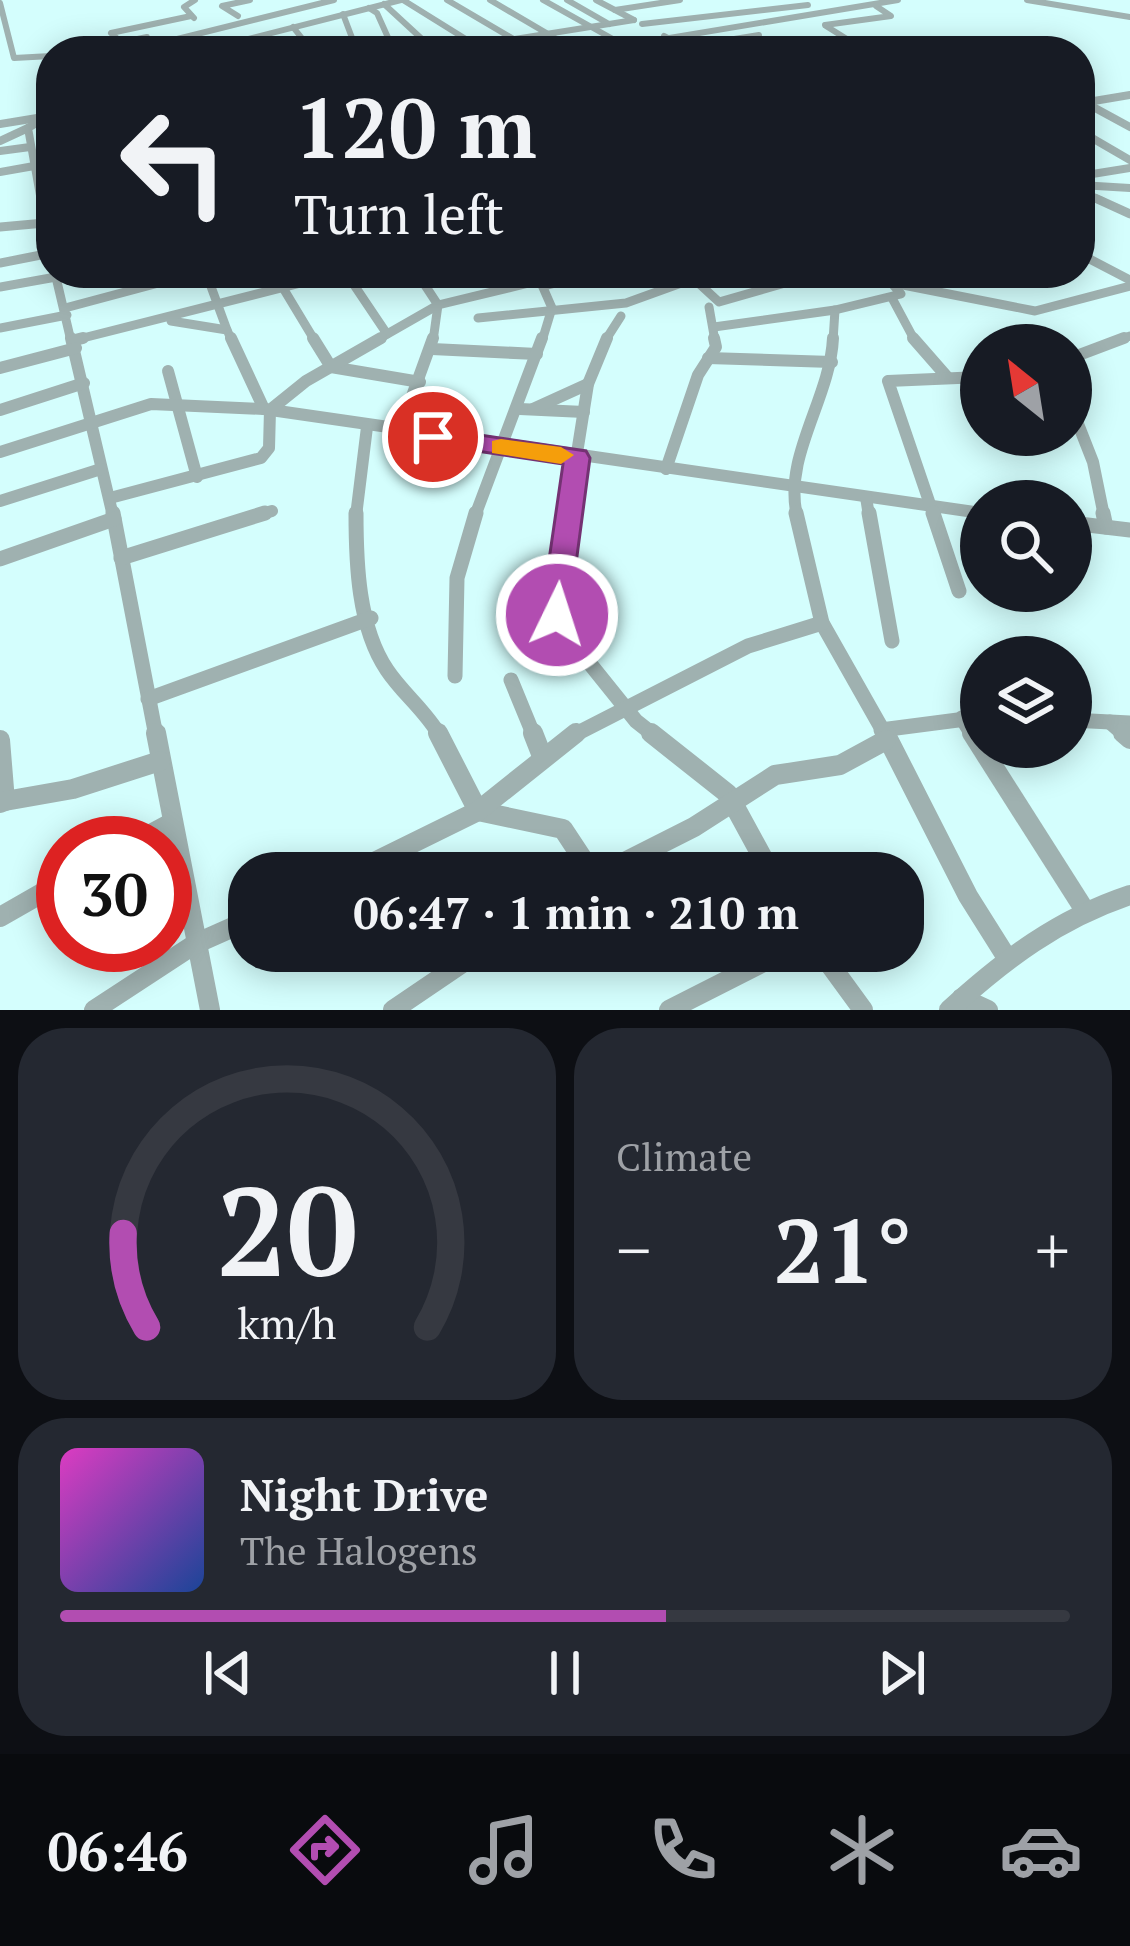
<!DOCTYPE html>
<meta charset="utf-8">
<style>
:root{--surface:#171b24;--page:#242831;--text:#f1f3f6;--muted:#9ea1a6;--line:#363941;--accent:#b24db1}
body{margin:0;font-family:"PT Serif",serif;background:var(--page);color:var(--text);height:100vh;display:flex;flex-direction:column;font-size:45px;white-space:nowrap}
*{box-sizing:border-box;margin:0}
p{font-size:39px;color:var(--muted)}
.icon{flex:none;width:66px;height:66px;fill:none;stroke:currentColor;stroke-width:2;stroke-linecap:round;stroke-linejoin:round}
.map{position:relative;height:1010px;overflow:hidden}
.details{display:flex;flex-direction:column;gap:18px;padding:18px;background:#0d0f14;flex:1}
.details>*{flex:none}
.top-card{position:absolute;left:36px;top:36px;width:1059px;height:252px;border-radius:48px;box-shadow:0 6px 30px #0003;background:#171b24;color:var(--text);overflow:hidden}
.needle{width:78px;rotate:330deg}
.fabs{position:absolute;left:960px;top:324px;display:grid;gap:24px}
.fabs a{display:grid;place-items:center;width:132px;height:132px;border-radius:50%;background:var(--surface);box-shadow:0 6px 30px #0003;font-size:60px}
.speed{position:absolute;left:36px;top:816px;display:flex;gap:24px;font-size:60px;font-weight:700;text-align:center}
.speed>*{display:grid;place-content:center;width:156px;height:156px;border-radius:50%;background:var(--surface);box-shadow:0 6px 30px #0003;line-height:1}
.speed .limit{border:18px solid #d22;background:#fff;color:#111}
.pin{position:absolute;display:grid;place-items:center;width:102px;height:102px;color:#fff;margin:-51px;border:6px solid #fff;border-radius:50%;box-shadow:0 3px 12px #0007}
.me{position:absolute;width:132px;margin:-66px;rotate:4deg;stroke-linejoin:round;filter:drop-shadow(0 0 9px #0008)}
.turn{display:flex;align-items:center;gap:42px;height:252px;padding:0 60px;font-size:54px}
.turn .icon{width:156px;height:156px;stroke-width:2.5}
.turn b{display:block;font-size:84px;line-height:102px}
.big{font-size:90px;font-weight:700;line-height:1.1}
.details .card{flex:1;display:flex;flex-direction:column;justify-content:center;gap:18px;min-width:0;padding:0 42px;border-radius:48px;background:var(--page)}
.details .dial{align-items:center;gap:0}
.dial svg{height:312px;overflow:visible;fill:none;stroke:var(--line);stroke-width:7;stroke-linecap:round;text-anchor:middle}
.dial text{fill:var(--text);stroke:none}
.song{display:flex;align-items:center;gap:36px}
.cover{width:144px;height:144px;border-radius:18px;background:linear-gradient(135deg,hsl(310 70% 55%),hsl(220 70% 35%))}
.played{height:12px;border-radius:6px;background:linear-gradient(90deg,var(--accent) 60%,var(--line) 60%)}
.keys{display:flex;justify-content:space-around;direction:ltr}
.heat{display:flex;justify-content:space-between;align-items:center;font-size:66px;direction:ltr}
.details .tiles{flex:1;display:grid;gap:18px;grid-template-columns:1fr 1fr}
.card:last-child{grid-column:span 2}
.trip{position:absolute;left:228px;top:852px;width:696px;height:120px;border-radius:48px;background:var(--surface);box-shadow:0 6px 30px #0003;font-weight:700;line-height:120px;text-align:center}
.dock{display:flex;height:192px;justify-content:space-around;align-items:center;background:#090b0e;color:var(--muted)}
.dock .icon{width:84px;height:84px}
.dock .current{color:var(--accent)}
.dock b{font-size:54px;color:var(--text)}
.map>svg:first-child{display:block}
</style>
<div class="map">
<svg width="1130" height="1010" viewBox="0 0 1130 1010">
<rect width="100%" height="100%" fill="#d4fefd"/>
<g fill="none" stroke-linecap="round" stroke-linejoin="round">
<g stroke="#9fb1b0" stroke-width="6">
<path d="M403,0L477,46"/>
<path d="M447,0L534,51"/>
<path d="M490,0L577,51"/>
<path d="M543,0L620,43"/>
<path d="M567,0L609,24"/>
<path d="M596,0L634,20"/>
<path d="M1027,0L1130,17"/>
<path d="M0,3L14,58L51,56"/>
<path d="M384,4L435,51"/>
<path d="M369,8L377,13L394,51"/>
<path d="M615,10L680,0"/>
<path d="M343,14L357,51"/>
<path d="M238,16L222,6L250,0"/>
<path d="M194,18L184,7L195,0"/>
<path d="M642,24L808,5"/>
<path d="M825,25L891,16L876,6"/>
<path d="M826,26L866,51"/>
<path d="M293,27L312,51"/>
<path d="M664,36L693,51"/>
<path d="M122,43L111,33L191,16"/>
<path d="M685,47L759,35"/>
<path d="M81,51L147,37"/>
<path d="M129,51L334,0"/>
<path d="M201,51L401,0"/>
<path d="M440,51L634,20"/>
<path d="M591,51L898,0"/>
</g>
<g stroke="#9fb1b0" stroke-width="8">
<path d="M1084,102L1130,127"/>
<path d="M1082,103L1130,95"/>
<path d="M0,124L37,118"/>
<path d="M1080,131L1130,160"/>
<path d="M0,141L28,128"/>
<path d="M0,151L30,147"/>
<path d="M0,172L34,166"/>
<path d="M1080,176L1130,168"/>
<path d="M1080,185L1130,188"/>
<path d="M1080,192L1102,201"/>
<path d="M41,201L28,128L51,114"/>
</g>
<g stroke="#9fb1b0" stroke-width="9">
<path d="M41,198L51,254"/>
<path d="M1095,198L1130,214"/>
<path d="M0,227L45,223"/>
<path d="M1080,254L1130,280"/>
<path d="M0,263L51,253"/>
<path d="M55,273L71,341"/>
<path d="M206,273L227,330"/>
<path d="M274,273L315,341"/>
<path d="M346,273L387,334"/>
<path d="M417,273L438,305L433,341"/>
<path d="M538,276L552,308L542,341"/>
<path d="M694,279L719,302L820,273"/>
<path d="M893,283L1035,311L1130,286"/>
<path d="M544,286L595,273"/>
<path d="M0,287L56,277"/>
<path d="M892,298L915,341"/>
<path d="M709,307L715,341"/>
<path d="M65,308L196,273"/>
<path d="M478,318L626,303L709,273"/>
<path d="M171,321L227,330L232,341"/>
<path d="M714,327L835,310L901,294L883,273"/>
<path d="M0,328L67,315"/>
<path d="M75,340L340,273"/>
<path d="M375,341L438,305L541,280"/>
<path d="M605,341L621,316"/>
<path d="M833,341L835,310"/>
<path d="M1116,341L1130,336"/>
</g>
<g stroke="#9fb1b0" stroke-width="12">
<path d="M71,338L113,516"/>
<path d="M231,338L264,409"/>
<path d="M313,338L331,367L420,382"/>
<path d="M913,338L948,378"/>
<path d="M75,340L83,338"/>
<path d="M432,349L537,354"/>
<path d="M708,358L832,362"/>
<path d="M1071,358L1124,338"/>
<path d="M0,368L76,348"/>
<path d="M168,371L197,477"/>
<path d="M1071,406L1093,462L1104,516"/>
<path d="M520,409L584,412"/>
<path d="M533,409L588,384"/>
<path d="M0,410L84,383"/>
<path d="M399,432L433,338"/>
<path d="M0,452L151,404L264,409L981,513"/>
<path d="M666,469L698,375L716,347L714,338"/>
<path d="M866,497L869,516"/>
<path d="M110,498L261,458L269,448L270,410L306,381L381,338"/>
<path d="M0,501L101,469"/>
<path d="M255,516L272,511"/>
<path d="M356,516L367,427"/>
<path d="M475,516L542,338"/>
<path d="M567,516L588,384L607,338"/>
<path d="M797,516C783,455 830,400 833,338"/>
<path d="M934,516L888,381L981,377"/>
</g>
<g stroke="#9fb1b0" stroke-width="15">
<path d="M113,513L156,736"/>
<path d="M356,513C356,563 358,627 387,670C403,694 425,710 440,736"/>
<path d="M567,513L558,624L636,721L655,736"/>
<path d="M796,513L822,623L886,736"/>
<path d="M869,513L892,641"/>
<path d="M933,513L959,591"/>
<path d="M1103,513L1106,527"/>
<path d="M1071,523L1130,530"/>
<path d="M121,558L265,513"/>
<path d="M0,559L114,519"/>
<path d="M455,676L457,578L476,513"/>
<path d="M511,680L534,736"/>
<path d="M148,699L371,618"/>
<path d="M962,718L973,736"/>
<path d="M1071,720L1130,723"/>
<path d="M1110,722L1126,736"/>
<path d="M881,730L981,717"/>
<path d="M572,736L748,646L822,623"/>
</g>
<g stroke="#9fb1b0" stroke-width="20">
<path d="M156,733L210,1010"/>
<path d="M438,733L478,811"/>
<path d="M533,733L542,756"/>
<path d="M651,733L728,794L771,873"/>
<path d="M885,733L968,896L1007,958"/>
<path d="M972,733L1084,909"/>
<path d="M1123,733L1130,739"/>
<path d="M0,740L5,801L0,803"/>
<path d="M5,801L73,789L160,761"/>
<path d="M478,811L563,829L592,873"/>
<path d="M134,843L173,822"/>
<path d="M352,873L478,811L576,733"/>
<path d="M603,873L694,827L775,775L840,765L886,740"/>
<path d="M0,917L63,881"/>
<path d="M820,951L863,1010"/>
<path d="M962,998L988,1010"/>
<path d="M94,1010L195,944L249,920"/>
<path d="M393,1010L480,951"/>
<path d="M669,1010L783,952L824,956"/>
<path d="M949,1010C1005,959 1058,919 1130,895"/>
</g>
</g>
<path fill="#b24db1" stroke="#743273" stroke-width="3" d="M433,428L586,451L590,458L568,624L557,628L541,615L563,464L424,443L420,437Z"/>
<path fill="#f59e0b" d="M501,439L561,447L574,455L561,464L492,453V441Z"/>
</svg>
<div class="fabs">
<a><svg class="needle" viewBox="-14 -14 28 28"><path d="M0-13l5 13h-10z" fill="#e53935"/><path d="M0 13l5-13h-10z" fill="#9ea1a6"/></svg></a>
<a><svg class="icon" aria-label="search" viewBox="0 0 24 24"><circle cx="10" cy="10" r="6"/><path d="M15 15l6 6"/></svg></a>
<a><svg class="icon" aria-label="layers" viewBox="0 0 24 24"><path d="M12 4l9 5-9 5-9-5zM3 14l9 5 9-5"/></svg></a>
</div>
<div class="speed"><div class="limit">30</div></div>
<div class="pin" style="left:433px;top:437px;background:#d93025"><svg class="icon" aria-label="arrive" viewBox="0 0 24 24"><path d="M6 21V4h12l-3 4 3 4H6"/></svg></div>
<svg class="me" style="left:557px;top:615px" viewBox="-20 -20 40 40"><circle r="17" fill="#b24db1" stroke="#fff" stroke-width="3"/><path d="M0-11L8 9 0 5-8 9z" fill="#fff"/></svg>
<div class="trip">06:47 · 1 min · 210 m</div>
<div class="top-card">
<div class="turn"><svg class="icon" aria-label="left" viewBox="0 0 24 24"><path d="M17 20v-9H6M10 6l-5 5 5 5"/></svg><div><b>120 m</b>Turn left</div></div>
</div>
</div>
<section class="details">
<div class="tiles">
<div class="card dial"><svg viewBox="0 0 100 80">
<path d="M14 69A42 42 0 1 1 86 69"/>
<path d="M14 69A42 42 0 0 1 8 45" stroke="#b24db1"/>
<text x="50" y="56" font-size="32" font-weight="700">20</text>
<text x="50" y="72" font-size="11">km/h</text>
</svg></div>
<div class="card"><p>Climate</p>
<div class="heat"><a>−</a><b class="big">21°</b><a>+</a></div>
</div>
<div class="card">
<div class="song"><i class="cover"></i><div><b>Night Drive</b><p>The Halogens</p></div></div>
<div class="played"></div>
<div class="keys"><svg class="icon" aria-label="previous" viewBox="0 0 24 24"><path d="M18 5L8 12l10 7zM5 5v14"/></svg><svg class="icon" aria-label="pause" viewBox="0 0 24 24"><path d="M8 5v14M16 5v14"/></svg><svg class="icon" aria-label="next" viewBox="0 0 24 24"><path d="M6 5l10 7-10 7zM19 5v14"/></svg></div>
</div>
</div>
</section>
<nav class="dock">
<b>06:46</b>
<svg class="icon current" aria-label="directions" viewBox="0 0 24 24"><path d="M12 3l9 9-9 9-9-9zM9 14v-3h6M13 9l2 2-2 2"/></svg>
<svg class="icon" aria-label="music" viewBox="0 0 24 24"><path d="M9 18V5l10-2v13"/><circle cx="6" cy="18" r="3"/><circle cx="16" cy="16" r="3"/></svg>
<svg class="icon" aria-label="phone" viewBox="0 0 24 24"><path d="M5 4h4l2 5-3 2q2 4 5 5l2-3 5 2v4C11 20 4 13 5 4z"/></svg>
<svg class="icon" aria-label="climate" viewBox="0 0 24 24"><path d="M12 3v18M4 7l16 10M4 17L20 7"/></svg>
<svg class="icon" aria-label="car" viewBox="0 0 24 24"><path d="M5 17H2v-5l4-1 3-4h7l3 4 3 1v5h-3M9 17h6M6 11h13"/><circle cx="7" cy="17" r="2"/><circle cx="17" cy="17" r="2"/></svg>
</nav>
